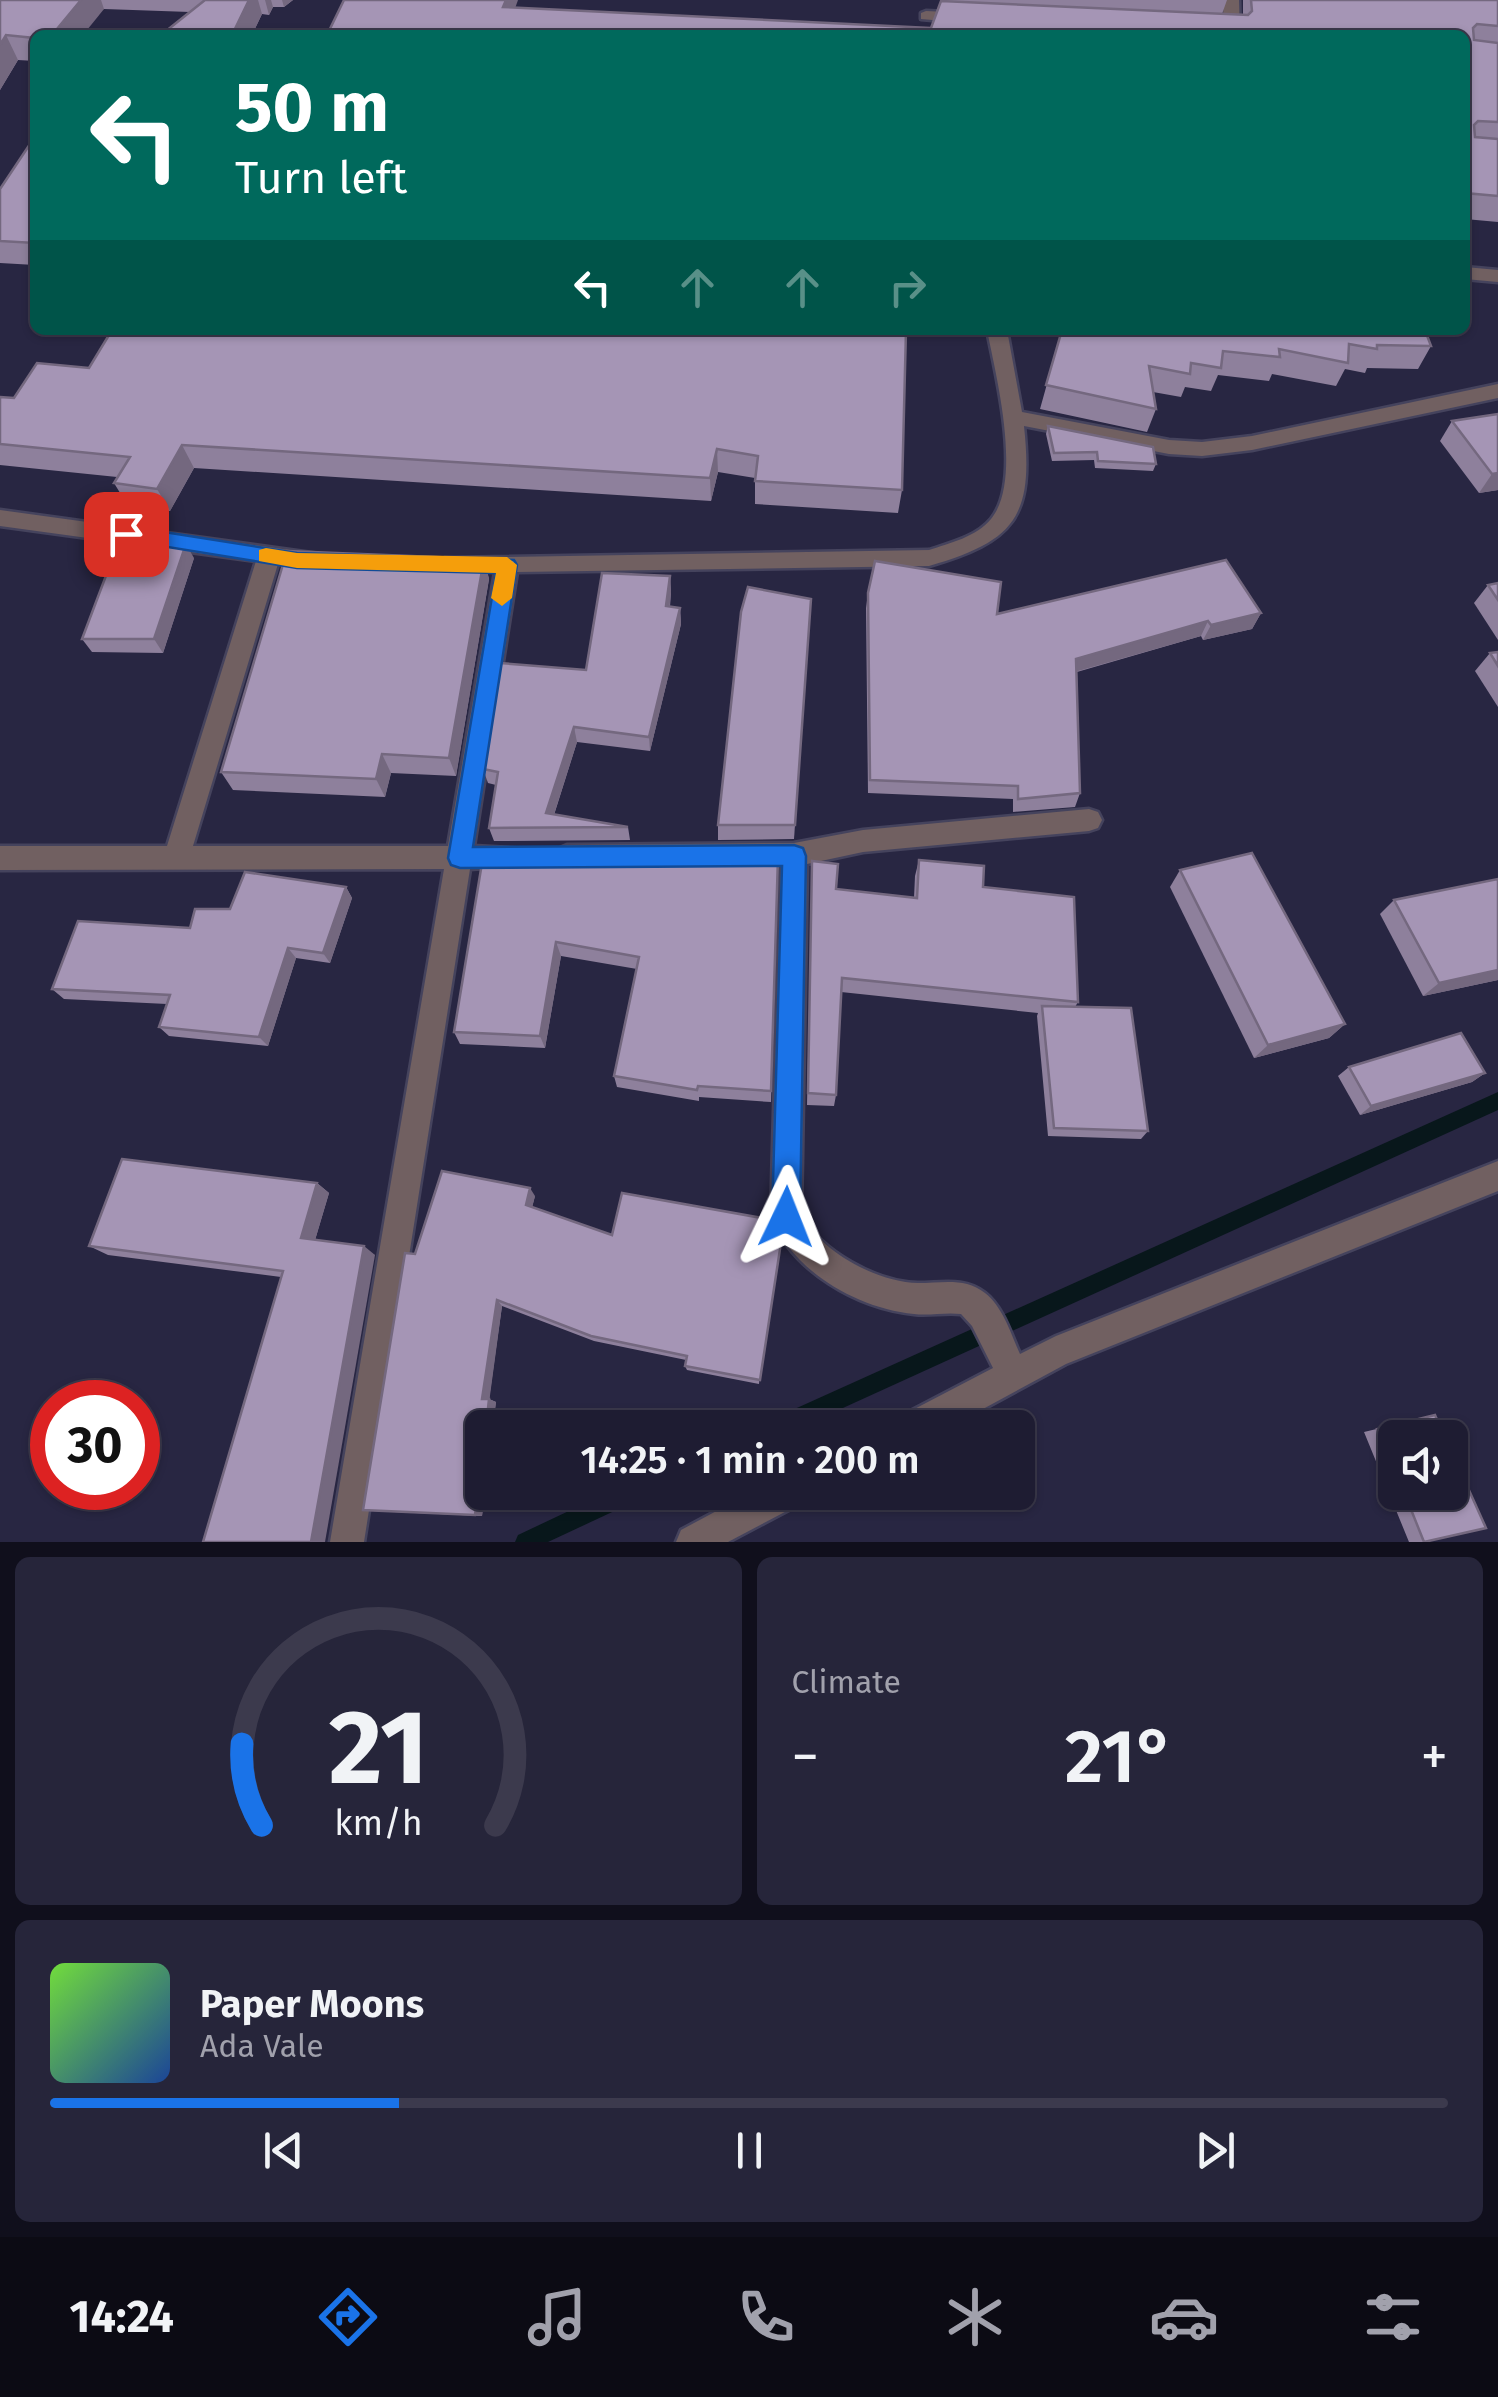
<!DOCTYPE html>
<meta charset="utf-8">
<style>
:root{--surface:#1e1c32;--page:#26253a;--text:#f1f3f6;--muted:#a1a1ac;--line:#3c3a4d;--accent:#1a73e8}
body{margin:0;font-family:"Fira Sans",sans-serif;background:var(--page);color:var(--text);height:100vh;display:flex;flex-direction:column;font-size:38px;white-space:nowrap}
*{box-sizing:border-box;margin:0}
p{font-size:32px;color:var(--muted)}
.icon{flex:none;width:55px;height:55px;fill:none;stroke:currentColor;stroke-width:2;stroke-linecap:round;stroke-linejoin:round}
.map{position:relative;height:1542px;overflow:hidden}
.drawer{display:flex;flex-direction:column;gap:15px;padding:15px;background:#100f1c;flex:1}
.drawer>*{flex:none}
.banner{position:absolute;left:30px;top:30px;width:1440px;height:305px;border-radius:15px;box-shadow:0 2px 8px #0004,0 0 0 2px var(--line);background:#00695c;color:#fff;overflow:hidden}
.fabs{position:absolute;left:1378px;top:1420px;display:grid;gap:20px}
.fabs a{display:grid;place-items:center;width:90px;height:90px;border-radius:15px;background:var(--surface);box-shadow:0 2px 8px #0004,0 0 0 2px var(--line);font-size:50px}
.speed{position:absolute;left:30px;top:1380px;display:flex;gap:20px;font-size:50px;font-weight:700;text-align:center}
.speed>*{display:grid;place-content:center;width:130px;height:130px;border-radius:50%;background:var(--surface);box-shadow:0 2px 8px #0004,0 0 0 2px var(--line);line-height:1}
.speed .limit{border:15px solid #d22;background:#fff;color:#111}
.pin{position:absolute;display:grid;place-items:center;width:85px;height:85px;color:#fff;margin:-42px;border-radius:20px;box-shadow:0 5px 15px #0006}
.me{position:absolute;width:110px;margin:-55px;rotate:2deg;stroke-linejoin:round;filter:drop-shadow(0 0 8px #0008)}
.turn{display:flex;align-items:center;gap:35px;height:210px;padding:0 40px;font-size:45px}
.turn .icon{width:130px;height:130px;stroke-width:2.5}
.turn b{display:block;font-size:70px;line-height:85px}
.lanes{display:flex;align-items:center;height:95px;padding:0 40px;background:#0003;justify-content:center;gap:50px;direction:ltr}
.lanes .off{opacity:.35}
.big{font-size:75px;font-weight:600;line-height:1.1}
.drawer .tile{flex:1;display:flex;flex-direction:column;justify-content:center;gap:15px;min-width:0;padding:0 35px;border-radius:15px;background:var(--page)}
.drawer .dial{align-items:center;gap:0}
.dial svg{height:260px;overflow:visible;fill:none;stroke:var(--line);stroke-width:7;stroke-linecap:round;text-anchor:middle}
.dial text{fill:var(--text);stroke:none}
.song{display:flex;align-items:center;gap:30px}
.cover{width:120px;height:120px;border-radius:15px;background:linear-gradient(135deg,hsl(100 70% 55%),hsl(220 70% 35%))}
.played{height:10px;border-radius:5px;background:linear-gradient(90deg,var(--accent) 25%,var(--line) 25%)}
.keys{display:flex;justify-content:space-around;direction:ltr}
.heat{display:flex;justify-content:space-between;align-items:center;font-size:55px;direction:ltr}
.drawer .tiles{flex:1;display:grid;gap:15px;grid-template-columns:1fr 1fr}
.tile:last-child{grid-column:span 2}
.trip{position:absolute;left:465px;top:1410px;width:570px;height:100px;border-radius:15px;background:var(--surface);box-shadow:0 2px 8px #0004,0 0 0 2px var(--line);font-weight:600;line-height:100px;text-align:center}
.tabs{display:flex;height:160px;justify-content:space-around;align-items:center;background:#0c0b14;color:var(--muted)}
.tabs .icon{width:70px;height:70px}
.tabs .current{color:var(--accent)}
.tabs b{font-size:45px;color:var(--text)}
.map>svg:first-child{display:block}
</style>
<div class="map">
<svg width="1498" height="1542" viewBox="0 0 1498 1542">
<rect width="100%" height="100%" fill="#282642"/>
<g fill="none" stroke-linecap="round" stroke-linejoin="round">
<g fill="#08171b" fill-rule="evenodd">
<path d="M1498,1092V1110L799,1428H765L768,1421Z"/>
<path d="M609,1492H643L640,1499L548,1542H515L518,1535Z"/>
</g>
<defs>
<g id="minor">
<path d="M1223,0H1239L1240,35H1224Z"/>
<path d="M926,11L967,13L975,18L967,23L921,19V13Z"/>
<path d="M1465,267L1498,270V282L1465,279Z"/>
<path d="M987,330H1007L1022,412L1169,440L1202,442L1252,436L1498,384V398L1252,450L1202,456L1169,454L1024,426C1034,518 1014,541 929,566L517,572L474,846L526,849L530,857L526,865L470,869L364,1542H330L444,869L0,870V846H167L256,561L0,526V510L326,555L329,561L326,567L278,564L193,846H448L495,572L445,570L442,564L445,558L929,550C950,543 976,537 991,519C1023,480 996,376 987,330Z"/>
<path d="M1089,809L1098,812L1102,820L1098,828L1089,831L863,852L807,864L801,1215C822,1252 876,1282 918,1283C942,1283 965,1277 985,1293C1003,1307 1011,1334 1020,1354L1056,1336L1498,1161V1191L1066,1364L948,1428H897L901,1416L993,1368L972,1326L961,1314C945,1312 929,1316 914,1314C856,1308 793,1271 771,1217L781,867L567,869L558,865L554,857L558,849L567,845L794,843L863,830Z"/>
<path d="M752,1492H805L800,1504L728,1542H676L681,1530Z"/>
</g>
</defs>
<use href="#minor" stroke="#45435d" stroke-width="5"/>
<use href="#minor" fill="#716061" fill-rule="evenodd"/>
</g>
<g fill="#8e809c">
<path d="M0,0H293L284,7H273L269,15L262,14L252,35H161L190,12L104,9L35,35V61L18,60L0,90Z"/>
<path d="M946,0H1227L1222,14L1243,15V0H1498V222L1465,219V35H327L516,8L931,28Z"/>
<path d="M35,144V265L0,263V189Z"/>
<path d="M906,330L902,490L898,513L755,504V478L718,472L711,501L194,468L170,511L128,506L114,483L117,477L0,465V397L14,398L89,368Z"/>
<path d="M1062,330L1431,346L1418,369L1367,368L1365,373L1345,369L1336,386L1272,374L1269,381L1218,375L1211,391L1185,387L1181,397L1153,392L1156,409L1147,432L1040,409Z"/>
<path d="M1498,414V490L1479,493L1440,441L1452,421Z"/>
<path d="M1048,426L1156,464L1153,471L1095,468L1094,460L1052,461L1046,434Z"/>
<path d="M194,558L163,653L92,652L82,639Z"/>
<path d="M484,559L489,579L456,776L391,773L385,797L233,790L221,772Z"/>
<path d="M670,576L671,592L670,607L680,608L681,624L650,751L577,742L554,815L628,827L630,840L494,841L489,828L496,785L488,783L483,769L586,670Z"/>
<path d="M1498,583V640L1474,603L1488,585Z"/>
<path d="M868,593L997,614L1261,613L1252,629L1203,640L1201,636L1077,672L1080,793L1075,807L1013,812V799L868,793L866,608Z"/>
<path d="M811,599L794,839L718,840V825Z"/>
<path d="M1498,652V707L1475,671L1490,653Z"/>
<path d="M778,856L771,1102L699,1097V1101L617,1087L614,1076L637,969L561,956L545,1048L460,1044L454,1032L483,857Z"/>
<path d="M919,860L983,887L1078,1002L1075,1007L1148,1131L1141,1139L1048,1136L1037,1016L1038,1013L841,992L836,1095L834,1106L807,1105L812,861L836,889L914,898L915,876Z"/>
<path d="M1180,870L1345,1024L1329,1038L1254,1058L1170,887Z"/>
<path d="M346,887L352,898L330,963L296,958L268,1046L169,1036L159,1027L167,1004L64,999L52,989L230,909Z"/>
<path d="M1394,900L1498,980L1423,996L1380,914Z"/>
<path d="M1349,1067L1485,1073L1472,1082L1360,1115L1338,1076Z"/>
<path d="M317,1183L329,1193L315,1240L375,1255L281,1277L108,1255L89,1246Z"/>
<path d="M535,1196L532,1207L612,1235L773,1220L759,1384L687,1370L685,1366L686,1360L594,1341L502,1306L489,1399L496,1402L482,1492H485L482,1516L373,1511L415,1254Z"/>
<path d="M1435,1415L1395,1438V1492H1450L1428,1542H1409L1364,1432Z"/>
</g>
<g fill="#74687f">
<path d="M81,0H101L104,9L83,35H52Z"/>
<path d="M249,0H258L262,14L252,35H232Z"/>
<path d="M265,0H271L273,7L269,15Z"/>
<path d="M282,0H293L284,7Z"/>
<path d="M506,0H518L507,31L503,7Z"/>
<path d="M6,35L18,60L0,90V45Z"/>
<path d="M182,445L194,468L170,511L157,489Z"/>
<path d="M717,449L718,472L711,501L710,478Z"/>
<path d="M1498,473V490L1479,493L1492,474Z"/>
<path d="M186,544L194,558L163,653L154,639Z"/>
<path d="M484,559L489,579L456,776L449,758Z"/>
<path d="M670,576L671,592L668,622L666,606Z"/>
<path d="M680,608L681,624L650,751L649,737Z"/>
<path d="M1261,613L1252,629L1203,640L1211,625Z"/>
<path d="M1208,621L1201,636L1071,673L1076,659Z"/>
<path d="M574,727L577,742L550,827L546,813Z"/>
<path d="M382,754L391,773L385,797L376,779Z"/>
<path d="M346,887L352,898L330,963L323,953Z"/>
<path d="M556,942L561,956L545,1048L540,1036Z"/>
<path d="M288,948L296,958L268,1046L259,1037Z"/>
<path d="M1498,970V980L1423,996L1439,983Z"/>
<path d="M1345,1024L1329,1038L1254,1058L1268,1045Z"/>
<path d="M1485,1073L1472,1082L1360,1115L1371,1106Z"/>
<path d="M317,1183L329,1193L313,1247L301,1238Z"/>
<path d="M530,1188L535,1196L531,1212L526,1205Z"/>
<path d="M364,1246L375,1255L325,1542H311Z"/>
<path d="M497,1300L502,1306L489,1403L482,1399Z"/>
<path d="M489,1399L496,1402L493,1428H486Z"/>
<path d="M482,1455V1492H485L482,1516L475,1515Z"/>
</g>
<g fill="#a595b5" stroke="#74687f" stroke-width="2.5">
<path d="M0,0H81L52,35H35V38L6,35L0,45Z"/>
<path d="M205,0H249L232,35H161Z"/>
<path d="M344,0H506L503,7L931,28L941,1L1248,15L1252,11L1251,0H1498V26L1477,24L1473,28L1474,40L1498,43V122L1478,121L1474,125L1475,137L1498,139V196L1465,193V35H327Z"/>
<path d="M30,144H35V243L0,241V189Z"/>
<path d="M112,330H906L902,490L755,481L758,456L717,449L710,478L182,445L157,489L114,483L130,457L0,444V397L14,398L37,363L89,368Z"/>
<path d="M1062,330H1425L1431,346L1377,345V349L1349,344L1348,363L1279,349L1280,357L1223,351L1221,368L1191,363L1190,374L1149,366L1156,409L1046,385Z"/>
<path d="M1498,414V473L1492,474L1452,421Z"/>
<path d="M1048,426L1153,447L1156,464L1098,461L1097,452L1054,453Z"/>
<path d="M121,536L186,544L154,639H82Z"/>
<path d="M287,551L484,559L449,758L382,754L376,779L221,772Z"/>
<path d="M1226,560L1261,613L1211,625L1208,621L1076,659L1080,793L1018,799V786L870,780L868,593L875,561L1001,582L997,614Z"/>
<path d="M602,573L670,576L666,606L680,608L649,737L574,727L546,813L628,827L489,828L498,772L483,769L500,663L586,670Z"/>
<path d="M1498,583V600L1488,585Z"/>
<path d="M748,587L811,599L795,825H718L741,612Z"/>
<path d="M1498,652V666L1490,653Z"/>
<path d="M1252,853L1345,1024L1268,1045L1180,870Z"/>
<path d="M778,856L771,1091L698,1086L697,1090L614,1076L639,957L556,942L540,1036L454,1032L483,857Z"/>
<path d="M919,860L984,866L983,887L1074,897L1078,1002L842,978L836,1095L808,1093L812,861L838,864L836,889L917,898Z"/>
<path d="M245,872L346,887L323,953L288,948L259,1037L159,1027L170,995L52,989L78,921L190,928L195,909H230Z"/>
<path d="M1498,879V970L1439,983L1394,900Z"/>
<path d="M1042,1006L1131,1008L1148,1131L1054,1128Z"/>
<path d="M1461,1033L1485,1073L1371,1106L1349,1067Z"/>
<path d="M122,1159L317,1183L301,1238L364,1246L311,1542H203L283,1271L89,1246Z"/>
<path d="M442,1171L530,1188L526,1205L612,1235L622,1193L773,1220L782,1236L760,1380L685,1366L687,1356L591,1336L497,1300L482,1399H489L486,1428H482V1455L475,1515L363,1510L405,1253L415,1254Z"/>
<path d="M1435,1415L1445,1438H1395V1472L1377,1429Z"/>
<path d="M1450,1448L1486,1528L1424,1542L1404,1492H1450Z"/>
</g>
<path fill="#1a73e8" stroke="#114b97" stroke-width="2.5" d="M126,526L297,553L514,560L517,565L473,847L794,845L803,848L806,856L800,1217L796,1227L786,1231L776,1227L772,1217L782,866L460,868L451,865L448,858L496,573L297,568L118,539V528Z"/>
<path fill="#f59e0b" d="M266,548L297,553L507,557L517,565L512,598L502,606L491,598L496,573L297,568L259,561V550Z"/>
</svg>
<div class="fabs">
<a><svg class="icon" aria-label="sound" viewBox="0 0 24 24"><path d="M4 9h4l5-4v14l-5-4H4zM17 9q2 3 0 6"/></svg></a>
</div>
<div class="speed"><div class="limit">30</div></div>
<div class="pin" style="left:126px;top:534px;background:#d93025"><svg class="icon" aria-label="arrive" viewBox="0 0 24 24"><path d="M6 21V4h12l-3 4 3 4H6"/></svg></div>
<svg class="me" style="left:786px;top:1217px" viewBox="-20 -20 40 40"><path d="M0-17L14 15 0 8-14 15z" fill="#1a73e8" stroke="#fff" stroke-width="4"/></svg>
<div class="trip">14:25 · 1 min · 200 m</div>
<div class="banner">
<div class="turn"><svg class="icon" aria-label="left" viewBox="0 0 24 24"><path d="M17 20v-9H6M10 6l-5 5 5 5"/></svg><div><b>50 m</b>Turn left</div></div>
<div class="lanes"><svg class="icon" aria-label="left" viewBox="0 0 24 24"><path d="M17 20v-9H6M10 6l-5 5 5 5"/></svg><svg class="icon off" aria-label="ahead" viewBox="0 0 24 24"><path d="M12 20V5M6 11l6-6 6 6"/></svg><svg class="icon off" aria-label="ahead" viewBox="0 0 24 24"><path d="M12 20V5M6 11l6-6 6 6"/></svg><svg class="icon off" aria-label="right" viewBox="0 0 24 24"><path d="M7 20v-9h11M14 6l5 5-5 5"/></svg></div>
</div>
</div>
<section class="drawer">
<div class="tiles">
<div class="tile dial"><svg viewBox="0 0 100 80">
<path d="M14 69A42 42 0 1 1 86 69"/>
<path d="M14 69A42 42 0 0 1 8 44" stroke="#1a73e8"/>
<text x="50" y="56" font-size="32" font-weight="700">21</text>
<text x="50" y="72" font-size="11">km/h</text>
</svg></div>
<div class="tile"><p>Climate</p>
<div class="heat"><a>−</a><b class="big">21°</b><a>+</a></div>
</div>
<div class="tile">
<div class="song"><i class="cover"></i><div><b>Paper Moons</b><p>Ada Vale</p></div></div>
<div class="played"></div>
<div class="keys"><svg class="icon" aria-label="previous" viewBox="0 0 24 24"><path d="M18 5L8 12l10 7zM5 5v14"/></svg><svg class="icon" aria-label="pause" viewBox="0 0 24 24"><path d="M8 5v14M16 5v14"/></svg><svg class="icon" aria-label="next" viewBox="0 0 24 24"><path d="M6 5l10 7-10 7zM19 5v14"/></svg></div>
</div>
</div>
</section>
<nav class="tabs">
<b>14:24</b>
<svg class="icon current" aria-label="directions" viewBox="0 0 24 24"><path d="M12 3l9 9-9 9-9-9zM9 14v-3h6M13 9l2 2-2 2"/></svg>
<svg class="icon" aria-label="music" viewBox="0 0 24 24"><path d="M9 18V5l10-2v13"/><circle cx="6" cy="18" r="3"/><circle cx="16" cy="16" r="3"/></svg>
<svg class="icon" aria-label="phone" viewBox="0 0 24 24"><path d="M5 4h4l2 5-3 2q2 4 5 5l2-3 5 2v4C11 20 4 13 5 4z"/></svg>
<svg class="icon" aria-label="climate" viewBox="0 0 24 24"><path d="M12 3v18M4 7l16 10M4 17L20 7"/></svg>
<svg class="icon" aria-label="car" viewBox="0 0 24 24"><path d="M5 17H2v-5l4-1 3-4h7l3 4 3 1v5h-3M9 17h6M6 11h13"/><circle cx="7" cy="17" r="2"/><circle cx="17" cy="17" r="2"/></svg>
<svg class="icon" aria-label="filters" viewBox="0 0 24 24"><path d="M4 7h16M4 17h16"/><circle cx="9" cy="7" r="2"/><circle cx="15" cy="17" r="2"/></svg>
</nav>
